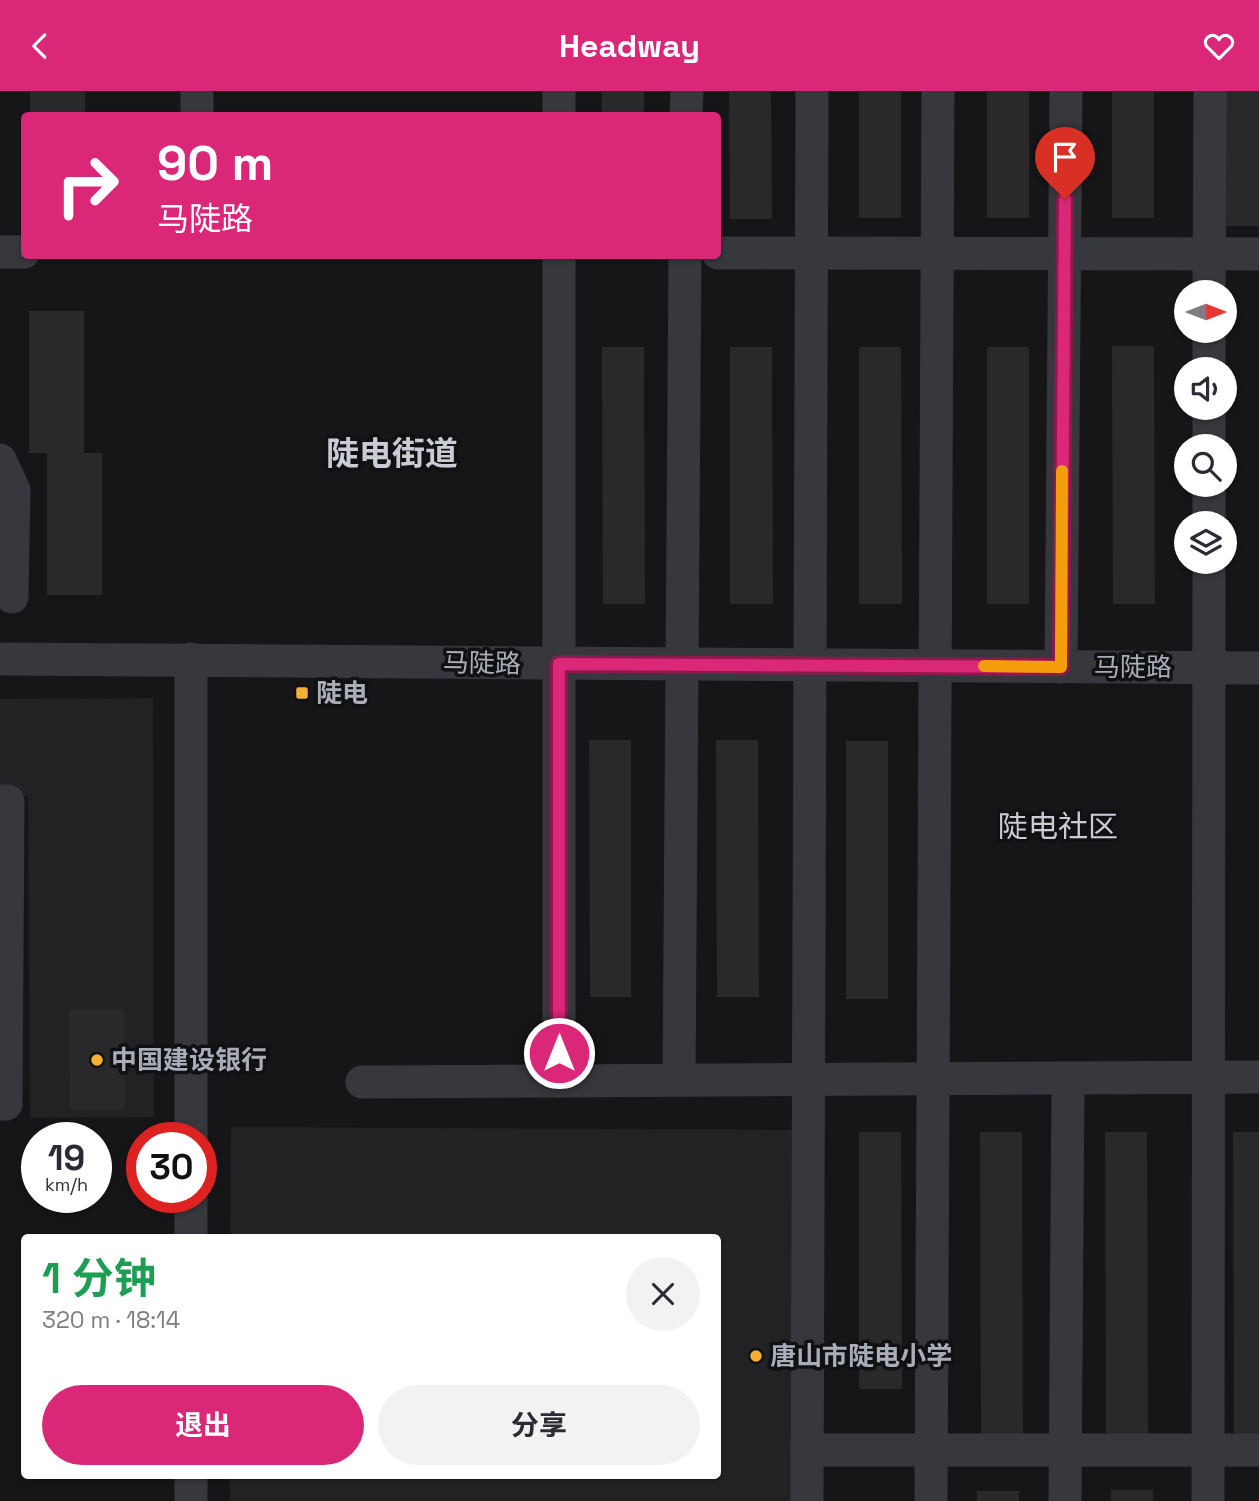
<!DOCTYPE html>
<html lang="zh">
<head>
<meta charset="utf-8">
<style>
	body { margin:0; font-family:"Space Grotesk","Noto Sans SC",sans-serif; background:#f2f2f3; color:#2b2b33; height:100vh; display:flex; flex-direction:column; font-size:26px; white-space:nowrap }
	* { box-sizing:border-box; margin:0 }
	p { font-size:23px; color:#7c7c81 }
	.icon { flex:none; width:38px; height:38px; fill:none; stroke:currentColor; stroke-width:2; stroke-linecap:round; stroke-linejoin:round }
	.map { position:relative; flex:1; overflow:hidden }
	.sheet { position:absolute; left:21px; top:1143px; width:700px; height:245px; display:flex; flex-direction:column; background:#fff; border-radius:7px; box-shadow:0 2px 5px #0004 }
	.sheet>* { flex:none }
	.hud { position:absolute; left:21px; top:21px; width:700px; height:147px; border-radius:7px; box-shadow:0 2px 5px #0004; background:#db2777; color:#fff; overflow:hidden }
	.needle { width:46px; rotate:90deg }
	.tools { position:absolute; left:1174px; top:189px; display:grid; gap:14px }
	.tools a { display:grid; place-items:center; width:63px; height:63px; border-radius:50%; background:#fff; box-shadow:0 2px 5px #0004; font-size:35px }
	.speed { position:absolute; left:21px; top:1031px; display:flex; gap:14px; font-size:35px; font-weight:700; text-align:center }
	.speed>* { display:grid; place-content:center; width:91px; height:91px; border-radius:50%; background:#fff; box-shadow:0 2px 5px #0004; line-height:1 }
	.speed small { font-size:18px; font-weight:400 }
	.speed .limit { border:10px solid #d22; background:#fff; color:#111 }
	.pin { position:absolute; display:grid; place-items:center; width:60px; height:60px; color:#fff; margin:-72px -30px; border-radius:50% 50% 50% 0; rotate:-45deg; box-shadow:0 0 7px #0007 }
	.pin .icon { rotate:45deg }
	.me { position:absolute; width:77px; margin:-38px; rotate:0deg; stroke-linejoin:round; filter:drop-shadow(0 0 5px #0008) }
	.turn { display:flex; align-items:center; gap:24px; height:147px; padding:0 21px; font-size:32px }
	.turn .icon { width:91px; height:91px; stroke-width:2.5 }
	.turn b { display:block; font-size:49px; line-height:60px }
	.round { display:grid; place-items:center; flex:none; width:74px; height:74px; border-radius:37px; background:#f2f2f3 }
	.overview { display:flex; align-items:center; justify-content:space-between; height:119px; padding:0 21px }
	h1 { font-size:42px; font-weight:700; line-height:52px; color:#1e9e55 }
	.cta { display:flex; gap:14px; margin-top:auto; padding:14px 21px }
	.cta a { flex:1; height:80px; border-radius:42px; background:#db2777; color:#fff; font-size:28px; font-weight:700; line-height:80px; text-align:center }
	.cta a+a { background:#f2f2f3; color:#2b2b33 }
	header { display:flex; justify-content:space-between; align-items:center; height:91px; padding:0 21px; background:#db2777; color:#fff; font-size:32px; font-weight:700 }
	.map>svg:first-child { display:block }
	.built { fill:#222225 }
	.building { fill:#29292c }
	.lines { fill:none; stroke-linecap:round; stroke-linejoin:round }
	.minor { stroke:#37383d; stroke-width:33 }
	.route-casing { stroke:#8e194d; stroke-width:18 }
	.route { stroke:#db2777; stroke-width:12 }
	.slow { stroke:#f59e0b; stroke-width:12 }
	.poi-dot { fill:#f2b134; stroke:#111113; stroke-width:2.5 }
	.labels { text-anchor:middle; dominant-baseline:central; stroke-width:7; stroke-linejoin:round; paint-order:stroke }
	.street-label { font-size:26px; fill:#a8adb8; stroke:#111113 }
	.poi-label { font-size:26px; font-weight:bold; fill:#a8adb8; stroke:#111113; text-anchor:start }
	.quarter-label { font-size:30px; fill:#c9ccd4; stroke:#111113 }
	.district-label { font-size:33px; font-weight:bold; fill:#c9ccd4; stroke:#111113 }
</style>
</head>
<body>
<header><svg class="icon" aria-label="back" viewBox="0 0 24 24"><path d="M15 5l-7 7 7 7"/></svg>Headway<svg class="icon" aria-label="heart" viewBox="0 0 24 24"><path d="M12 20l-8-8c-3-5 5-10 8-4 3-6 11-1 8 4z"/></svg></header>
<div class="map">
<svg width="1259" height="1410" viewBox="0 0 1259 1410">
	<rect width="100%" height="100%" fill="#161618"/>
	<g class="built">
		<polygon points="153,607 154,1026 30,1027 28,706 0,705 0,608"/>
		<polygon points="231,1036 795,1039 794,1410 230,1410 230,1384 718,1384 718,1146 230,1146"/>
	</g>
	<g class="building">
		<rect x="30" y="0" width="55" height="24"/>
		<rect x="602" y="0" width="42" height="24"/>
		<polygon points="729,0 771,0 772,128 730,128"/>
		<rect x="859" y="0" width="42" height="127"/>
		<rect x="987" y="0" width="42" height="127"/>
		<rect x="1112" y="0" width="42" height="127"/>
		<rect x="1223" y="0" width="36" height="135"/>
		<polygon points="29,220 84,220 84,362 102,362 102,504 47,504 47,362 29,362"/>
		<polygon points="1112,255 1154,255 1155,513 1113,513"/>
		<polygon points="602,256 644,256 645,513 603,513"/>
		<polygon points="730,256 772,256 773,513 730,513"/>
		<polygon points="859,256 901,256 902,513 859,513"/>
		<rect x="987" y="256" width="42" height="257"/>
		<polygon points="589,649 631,649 631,906 590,906"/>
		<polygon points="716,649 758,649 759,906 717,906"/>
		<rect x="846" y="650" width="42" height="258"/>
		<polygon points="69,918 124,918 125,1019 70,1019"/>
		<polygon points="859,1041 901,1041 902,1298 859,1298"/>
		<polygon points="980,1041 1022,1041 1023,1343 981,1343"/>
		<polygon points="1105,1041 1147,1041 1148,1343 1106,1343"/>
		<polygon points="1233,1041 1259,1041 1259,1343 1234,1343"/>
		<rect x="1111" y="1399" width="42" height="11"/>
		<rect x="977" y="1400" width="42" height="10"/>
	</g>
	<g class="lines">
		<g class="minor">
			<polyline points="559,0 559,24"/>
			<polyline points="197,24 197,0"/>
			<polyline points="686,24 687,0"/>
			<polyline points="0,161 24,161"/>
			<polyline points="718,162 1259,163"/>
			<polyline points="559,164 559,990"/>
			<polyline points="1209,201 1210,0"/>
			<polyline points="1209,278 1209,240"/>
			<polyline points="1209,355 1209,317"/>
			<polyline points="0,369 14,399 12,506"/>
			<polyline points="1209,432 1209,394"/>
			<polyline points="0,568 1259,577"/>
			<polyline points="1061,576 1066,0"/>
			<polyline points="0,710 8,710 6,1013 0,1013"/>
			<polyline points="679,989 685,164"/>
			<polyline points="362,991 1259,986"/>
			<polyline points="191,1046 191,568"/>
			<polyline points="191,1146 191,1106"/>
			<polyline points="807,1359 1259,1359"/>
			<polyline points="191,1410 191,1384"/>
			<polyline points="807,1410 812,0"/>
			<polyline points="931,1410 938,0"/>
			<polyline points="1065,1410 1068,988"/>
			<polyline points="1208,1410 1209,471"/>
		</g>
	</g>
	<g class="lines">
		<g class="route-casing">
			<polyline id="route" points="559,962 559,573 1061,576 1065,108"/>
		</g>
		<use href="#route" class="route"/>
		<polyline class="slow" points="984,575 1061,576 1062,380"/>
	</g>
	<g class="poi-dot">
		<rect x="295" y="595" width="14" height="14" rx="3.5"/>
		<circle cx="97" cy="969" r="7"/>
		<circle cx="756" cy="1265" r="7"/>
	</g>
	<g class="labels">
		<g class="street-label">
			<text transform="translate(482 572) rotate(1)">马陡路</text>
			<text x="1133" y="576">马陡路</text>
		</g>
		<g class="poi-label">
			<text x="316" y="602">陡电</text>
			<text x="111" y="969">中国建设银行</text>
			<text x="770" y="1265">唐山市陡电小学</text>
		</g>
		<g class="quarter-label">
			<text x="1058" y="735">陡电社区</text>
		</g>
		<g class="district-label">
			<text x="392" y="363">陡电街道</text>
		</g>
	</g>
</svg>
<div class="tools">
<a><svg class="needle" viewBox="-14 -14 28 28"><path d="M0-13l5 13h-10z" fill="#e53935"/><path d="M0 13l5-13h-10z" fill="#7c7c81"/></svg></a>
<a><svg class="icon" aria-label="sound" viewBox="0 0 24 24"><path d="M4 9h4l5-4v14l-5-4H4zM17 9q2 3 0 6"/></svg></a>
<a><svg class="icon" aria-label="search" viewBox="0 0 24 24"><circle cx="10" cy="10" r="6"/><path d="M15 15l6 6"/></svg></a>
<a><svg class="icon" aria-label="layers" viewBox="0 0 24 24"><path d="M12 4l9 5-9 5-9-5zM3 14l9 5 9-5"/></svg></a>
</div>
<div class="speed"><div>19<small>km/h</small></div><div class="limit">30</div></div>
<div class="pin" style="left:1065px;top:108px;background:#d93025"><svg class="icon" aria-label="arrive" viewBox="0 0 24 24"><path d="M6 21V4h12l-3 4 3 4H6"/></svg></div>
<svg class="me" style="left:559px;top:962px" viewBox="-20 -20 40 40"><circle r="17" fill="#db2777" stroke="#fff" stroke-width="3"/><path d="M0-11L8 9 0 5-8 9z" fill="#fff"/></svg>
<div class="hud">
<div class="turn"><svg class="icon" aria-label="right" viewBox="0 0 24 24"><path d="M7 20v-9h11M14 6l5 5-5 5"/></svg><div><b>90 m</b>马陡路</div></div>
</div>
<section class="sheet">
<div class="overview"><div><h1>1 分钟</h1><p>320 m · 18:14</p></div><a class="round"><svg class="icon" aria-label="close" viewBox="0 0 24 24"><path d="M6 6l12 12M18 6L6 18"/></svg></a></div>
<div class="cta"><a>退出</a><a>分享</a></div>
</section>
</div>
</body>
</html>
